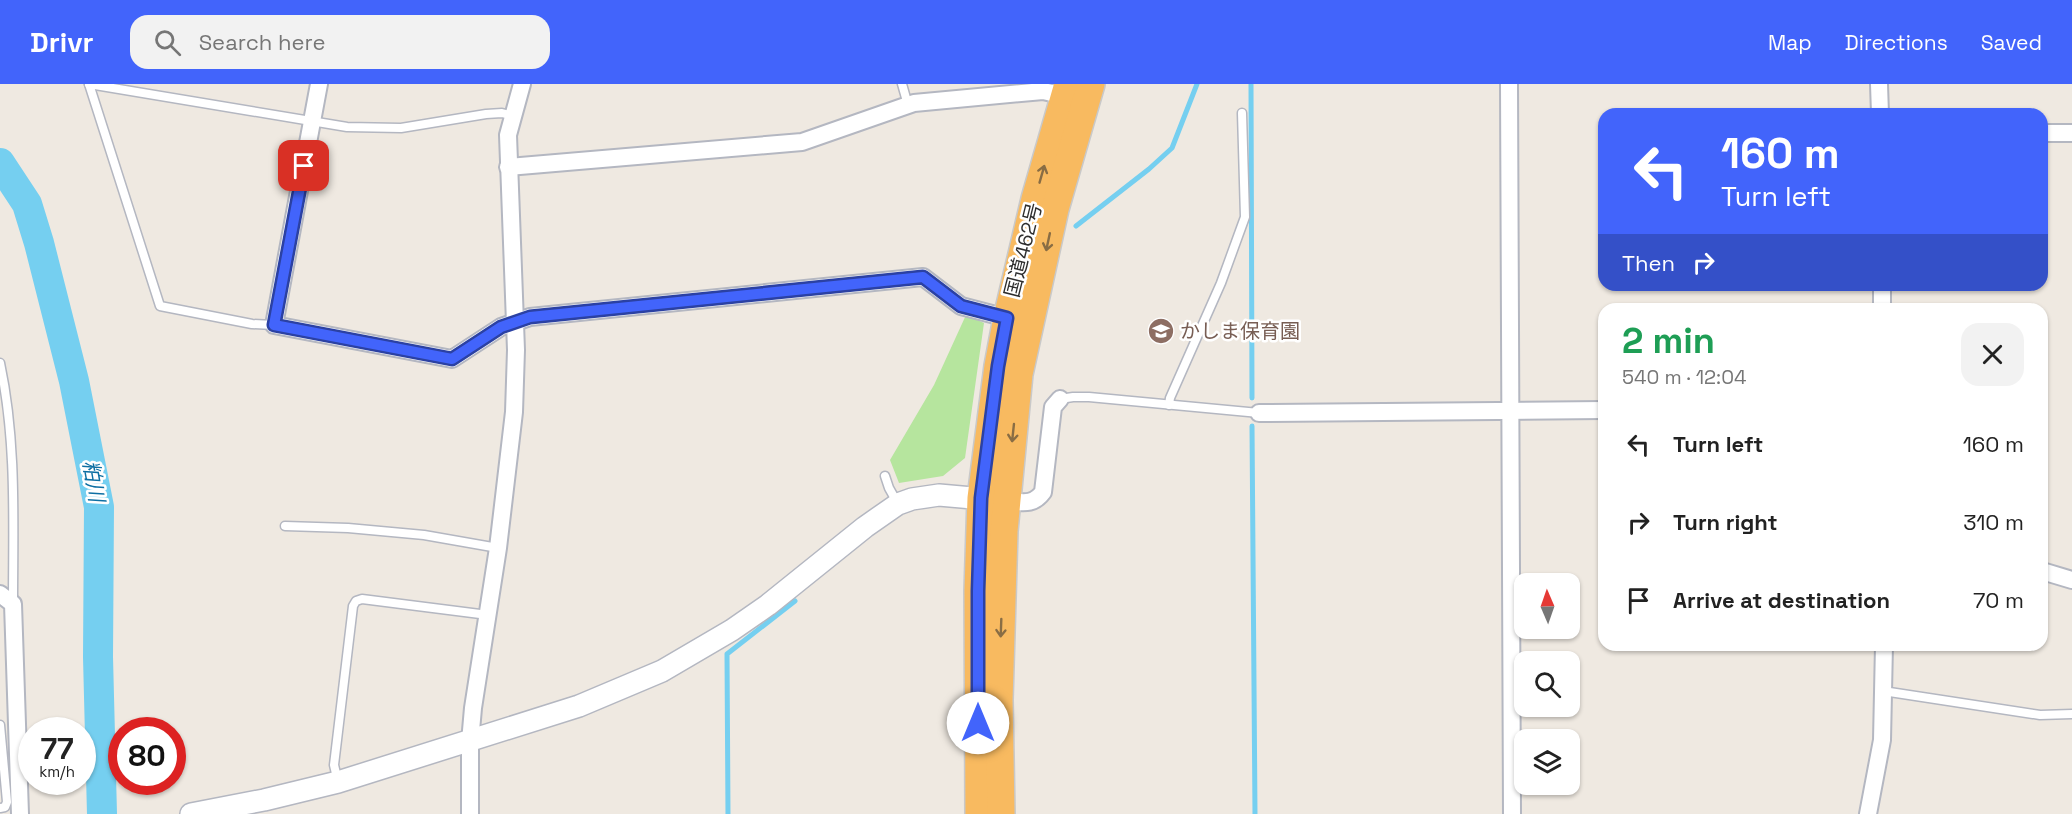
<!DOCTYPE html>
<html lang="en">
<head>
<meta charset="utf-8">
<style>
	body { margin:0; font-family:"Space Grotesk","Noto Sans JP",sans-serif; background:#f2f2f2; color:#222; height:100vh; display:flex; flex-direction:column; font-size:22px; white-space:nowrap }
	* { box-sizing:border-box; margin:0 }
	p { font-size:20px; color:#767676 }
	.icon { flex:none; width:33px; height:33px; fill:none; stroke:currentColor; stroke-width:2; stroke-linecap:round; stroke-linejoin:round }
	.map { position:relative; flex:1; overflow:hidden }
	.sheet { position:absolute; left:1598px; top:219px; width:450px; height:348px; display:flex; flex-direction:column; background:#fff; border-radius:18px; box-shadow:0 2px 4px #0004 }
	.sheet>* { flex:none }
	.hud { position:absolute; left:1598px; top:24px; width:450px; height:183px; border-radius:18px; box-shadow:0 2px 4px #0004; background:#4264fb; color:#fff; overflow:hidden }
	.needle { width:39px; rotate:358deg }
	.buttons { position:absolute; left:1514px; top:489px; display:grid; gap:12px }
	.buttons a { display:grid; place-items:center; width:66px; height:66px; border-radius:12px; background:#fff; box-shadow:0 2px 4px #0004; font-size:30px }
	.speed { position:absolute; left:18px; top:633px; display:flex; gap:12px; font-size:30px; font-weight:700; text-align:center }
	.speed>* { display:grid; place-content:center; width:78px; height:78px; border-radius:50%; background:#fff; box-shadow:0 2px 4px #0004; line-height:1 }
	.speed small { font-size:15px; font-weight:400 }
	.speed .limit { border:9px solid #d22; background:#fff; color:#111 }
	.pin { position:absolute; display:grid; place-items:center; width:51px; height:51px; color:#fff; margin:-26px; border-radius:12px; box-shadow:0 3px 9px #0006 }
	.me { position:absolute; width:66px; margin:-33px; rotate:0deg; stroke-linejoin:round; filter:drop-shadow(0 0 4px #0008) }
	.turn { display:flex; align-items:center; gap:21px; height:126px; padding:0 24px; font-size:27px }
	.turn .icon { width:78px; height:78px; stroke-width:2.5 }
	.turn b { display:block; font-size:42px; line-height:51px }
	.then { display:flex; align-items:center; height:57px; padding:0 24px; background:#0003; gap:12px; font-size:22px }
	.round { display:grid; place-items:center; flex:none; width:63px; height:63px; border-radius:18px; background:#f2f2f2 }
	.summary { display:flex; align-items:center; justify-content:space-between; height:102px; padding:0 24px }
	h1 { font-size:36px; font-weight:800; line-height:45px; color:#1e9e55 }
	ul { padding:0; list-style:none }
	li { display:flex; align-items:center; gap:18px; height:78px; padding:0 24px }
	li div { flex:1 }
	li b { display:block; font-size:22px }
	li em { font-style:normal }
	header { display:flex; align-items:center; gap:36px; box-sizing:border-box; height:84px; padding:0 30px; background:#4264fb; color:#fff }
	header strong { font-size:28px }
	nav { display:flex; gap:33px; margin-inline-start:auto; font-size:21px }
	.search { width:420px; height:54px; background:#f2f2f2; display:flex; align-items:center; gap:15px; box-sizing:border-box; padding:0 21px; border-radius:18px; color:#767676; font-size:22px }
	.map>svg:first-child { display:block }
	.green { fill:#b6e59e }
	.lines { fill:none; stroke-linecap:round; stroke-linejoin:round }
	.stream { stroke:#75cff0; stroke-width:5 }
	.river { stroke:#75cff0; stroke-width:30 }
	.service-casing { stroke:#b4b7c1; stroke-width:11 }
	.minor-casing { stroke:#b4b7c1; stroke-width:20 }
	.tertiary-casing { stroke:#b4b7c1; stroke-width:24 }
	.trunk-casing { stroke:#c9c9c9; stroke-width:30 }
	.service { stroke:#fff; stroke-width:8 }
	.minor { stroke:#fff; stroke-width:16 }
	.tertiary { stroke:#fff; stroke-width:21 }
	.trunk { stroke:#f8ba60; stroke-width:27 }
	.oneway { stroke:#896d44 }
	.route-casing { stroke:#2b41a3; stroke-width:15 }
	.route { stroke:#4264fb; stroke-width:10 }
	.labels { text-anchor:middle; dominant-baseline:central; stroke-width:5; stroke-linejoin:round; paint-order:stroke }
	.street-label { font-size:20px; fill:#2e2e2e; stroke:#fff }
	.education-label { font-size:20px; fill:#785e54; stroke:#fff; text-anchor:start }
	.water-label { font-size:21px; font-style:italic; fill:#0d6fa3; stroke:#fff }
</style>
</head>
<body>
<header>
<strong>Drivr</strong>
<div class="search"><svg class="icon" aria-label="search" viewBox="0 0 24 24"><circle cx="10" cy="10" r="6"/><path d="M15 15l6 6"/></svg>Search here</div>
<nav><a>Map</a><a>Directions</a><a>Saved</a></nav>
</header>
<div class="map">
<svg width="2072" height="730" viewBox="0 0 2072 730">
	<rect width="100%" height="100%" fill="#efe9e1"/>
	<polygon class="green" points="966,231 984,239 965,374 943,392 899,399 890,376 934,301"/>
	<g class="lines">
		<g class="stream">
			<polyline points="1251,0 1252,314"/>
			<polyline points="1076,142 1149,85 1172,64 1197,0"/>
			<polyline points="1252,342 1255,730"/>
			<polyline points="728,730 727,570 795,517"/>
		</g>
		<polyline class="river" points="0,79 27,120 39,159 74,297 99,423 98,573 102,730"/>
		<g class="service-casing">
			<g id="service">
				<polyline points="89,0 347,43 401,44 486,30 502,29 513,32"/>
				<polyline points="89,0 160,222 252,240 274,241"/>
				<polyline points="902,0 908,21"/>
				<path d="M0,279C17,359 13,440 13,520"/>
				<polyline points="1060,315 1073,313 1089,313 1259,329"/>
				<polyline points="1169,321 1170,314 1221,199 1245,133 1242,29"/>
				<polyline points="885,392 889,404 898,420"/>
				<polyline points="285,442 348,444 424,451 498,464"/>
				<polyline points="1883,607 2040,631 2072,630"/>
				<polyline points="0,641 7,718 5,723 0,724"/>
				<polyline points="338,698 334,681 353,522 356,517 362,515 488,531"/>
			</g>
		</g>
		<g class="minor-casing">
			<g id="minor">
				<polyline points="319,0 274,241 452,275 501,243 530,233 923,193 961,222 1007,234"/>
				<polyline points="1509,0 1512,730"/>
				<polyline points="1879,0 1880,30"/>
				<polyline points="2042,49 2072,49"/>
				<polyline points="508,83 802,58 914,19 1043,7 1065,12"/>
				<polyline points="1882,201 1882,225"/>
				<polyline points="1259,329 1604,326"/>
				<path d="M1006,417C1022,418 1033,422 1043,408L1053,323L1060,315"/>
				<polyline points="2042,487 2072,496"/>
				<polyline points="0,510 13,520 20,730"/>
				<polyline points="470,730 470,658 473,624 498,464 514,328 516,266 508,51 522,0"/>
				<polyline points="1868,730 1882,656 1884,561"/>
			</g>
		</g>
		<g class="tertiary-casing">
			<polyline id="tertiary" points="191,730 264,716 338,698 579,622 662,587 732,546 768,521 865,443 898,420 912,415 939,411 995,416"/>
		</g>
		<g class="trunk-casing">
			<g id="trunk">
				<polyline points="979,730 978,507 981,414 998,282 1007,234 1035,115 1068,0"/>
				<polyline points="1001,730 999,616 1004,447 1019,290 1055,125 1091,0"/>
			</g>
		</g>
		<use href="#service" class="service"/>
		<use href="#minor" class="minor"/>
		<use href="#tertiary" class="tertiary"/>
		<use href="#trunk" class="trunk"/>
	</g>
	<defs><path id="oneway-shaft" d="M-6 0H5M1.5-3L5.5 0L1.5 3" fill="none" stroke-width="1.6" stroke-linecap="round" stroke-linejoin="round" transform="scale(1.5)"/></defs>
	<g class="oneway">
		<use href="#oneway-shaft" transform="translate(1042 90) rotate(-74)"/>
		<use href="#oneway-shaft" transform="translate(1048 158) rotate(102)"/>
		<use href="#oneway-shaft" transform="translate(1013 349) rotate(96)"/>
		<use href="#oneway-shaft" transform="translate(1001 544) rotate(92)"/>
	</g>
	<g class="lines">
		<g class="route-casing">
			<polyline id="route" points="304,82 274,241 452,275 501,243 530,233 923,193 961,222 1007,234 998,282 981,414 978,507 978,639"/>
		</g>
		<use href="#route" class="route"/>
	</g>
	<defs>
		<g id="school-disc" transform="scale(1.35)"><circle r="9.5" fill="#8d6e63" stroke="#fff"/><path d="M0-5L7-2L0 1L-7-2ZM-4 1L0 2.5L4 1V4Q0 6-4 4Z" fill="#fff"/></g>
	</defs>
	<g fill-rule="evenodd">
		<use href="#school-disc" x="1161" y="247"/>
	</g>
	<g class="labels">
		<g class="street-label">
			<text transform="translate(1023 166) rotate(-76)">国道462号</text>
		</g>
		<g class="education-label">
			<text x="1180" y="247">かしま保育園</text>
		</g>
		<g class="water-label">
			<text transform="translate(94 397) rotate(80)">粕川</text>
		</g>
	</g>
</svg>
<div class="buttons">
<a><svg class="needle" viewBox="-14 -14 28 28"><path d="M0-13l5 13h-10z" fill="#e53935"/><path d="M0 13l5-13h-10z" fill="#767676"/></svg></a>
<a><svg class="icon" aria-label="search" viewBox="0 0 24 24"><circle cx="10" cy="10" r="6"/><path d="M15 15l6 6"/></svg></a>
<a><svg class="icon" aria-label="layers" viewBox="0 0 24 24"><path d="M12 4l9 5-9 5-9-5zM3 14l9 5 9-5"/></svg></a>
</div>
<div class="speed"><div>77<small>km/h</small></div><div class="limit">80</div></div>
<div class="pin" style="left:304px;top:82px;background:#d93025"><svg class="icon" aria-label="arrive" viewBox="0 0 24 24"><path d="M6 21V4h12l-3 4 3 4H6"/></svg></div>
<svg class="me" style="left:978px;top:639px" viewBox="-20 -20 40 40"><circle r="19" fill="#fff"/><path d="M0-13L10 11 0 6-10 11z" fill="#4264fb"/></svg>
<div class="hud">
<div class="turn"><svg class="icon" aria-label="left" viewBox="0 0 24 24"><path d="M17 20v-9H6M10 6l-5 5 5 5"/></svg><div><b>160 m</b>Turn left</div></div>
<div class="then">Then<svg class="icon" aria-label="right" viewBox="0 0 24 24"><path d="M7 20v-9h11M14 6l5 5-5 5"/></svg></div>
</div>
<section class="sheet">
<div class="summary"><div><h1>2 min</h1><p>540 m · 12:04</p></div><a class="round"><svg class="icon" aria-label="close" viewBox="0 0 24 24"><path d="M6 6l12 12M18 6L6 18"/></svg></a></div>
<ul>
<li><svg class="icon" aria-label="left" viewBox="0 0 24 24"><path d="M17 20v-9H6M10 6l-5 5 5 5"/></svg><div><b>Turn left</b></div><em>160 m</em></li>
<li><svg class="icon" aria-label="right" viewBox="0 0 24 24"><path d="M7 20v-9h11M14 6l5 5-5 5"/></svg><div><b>Turn right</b></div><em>310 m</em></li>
<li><svg class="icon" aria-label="arrive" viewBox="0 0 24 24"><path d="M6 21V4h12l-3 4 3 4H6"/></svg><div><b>Arrive at destination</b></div><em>70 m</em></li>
</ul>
</section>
</div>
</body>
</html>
